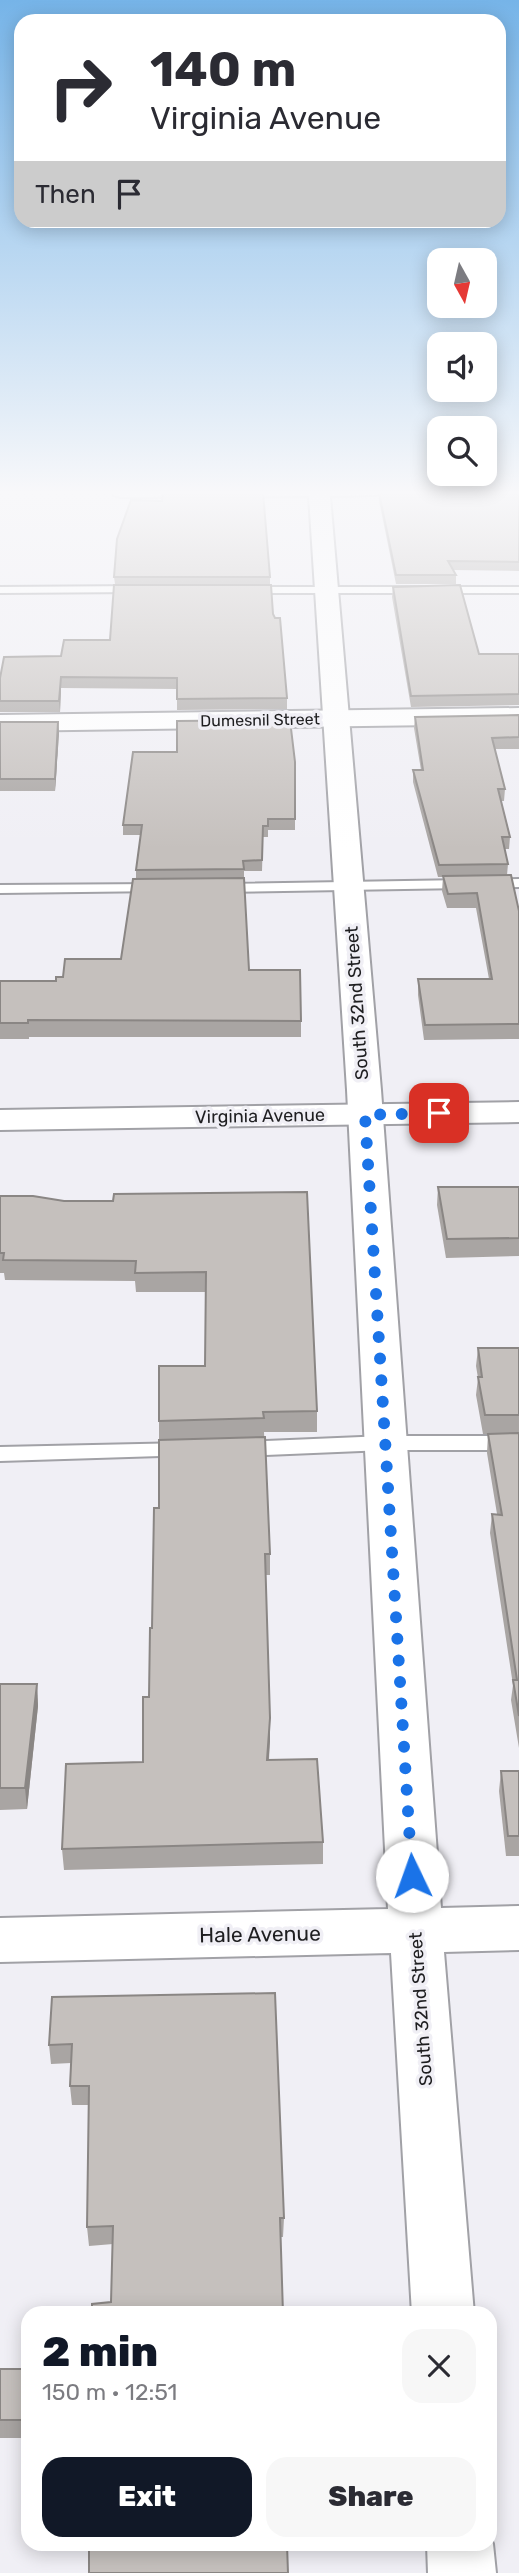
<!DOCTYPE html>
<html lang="en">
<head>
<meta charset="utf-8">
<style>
	body { margin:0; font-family:Rubik,sans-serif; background:#f7f7f7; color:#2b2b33; height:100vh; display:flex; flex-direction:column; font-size:26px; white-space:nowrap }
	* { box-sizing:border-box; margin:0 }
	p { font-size:23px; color:#7c7c81 }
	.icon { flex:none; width:38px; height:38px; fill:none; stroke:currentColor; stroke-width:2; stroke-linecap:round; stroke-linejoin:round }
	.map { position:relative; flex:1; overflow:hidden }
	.side { position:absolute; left:21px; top:2306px; width:476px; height:245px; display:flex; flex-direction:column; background:#fff; border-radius:21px; box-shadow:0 4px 18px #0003 }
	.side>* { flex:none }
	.hud { position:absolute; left:14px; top:14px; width:492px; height:214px; border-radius:21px; box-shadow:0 4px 18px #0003; background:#fff; color:#2b2b33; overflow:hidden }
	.needle { width:46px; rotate:172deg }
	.fabs { position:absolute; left:427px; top:248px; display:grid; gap:14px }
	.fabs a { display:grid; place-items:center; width:70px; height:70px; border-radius:14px; background:#fff; box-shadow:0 4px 18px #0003; font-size:35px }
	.pin { position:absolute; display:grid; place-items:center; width:60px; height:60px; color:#fff; margin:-30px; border-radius:14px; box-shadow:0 4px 10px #0006 }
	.me { position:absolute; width:77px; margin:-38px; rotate:357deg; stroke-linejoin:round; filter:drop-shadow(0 0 5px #0008) }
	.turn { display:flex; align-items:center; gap:24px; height:147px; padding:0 21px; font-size:32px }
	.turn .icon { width:91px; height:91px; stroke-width:2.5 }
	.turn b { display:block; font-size:49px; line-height:60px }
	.then { display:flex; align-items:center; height:66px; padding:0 21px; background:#0003; gap:14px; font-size:26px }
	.round { display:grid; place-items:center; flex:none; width:74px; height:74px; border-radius:21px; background:#f7f7f7 }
	.overview { display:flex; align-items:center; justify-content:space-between; height:119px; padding:0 21px }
	h1 { font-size:42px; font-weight:800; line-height:52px; color:#111827 }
	.primary-button { display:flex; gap:14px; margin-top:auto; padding:14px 21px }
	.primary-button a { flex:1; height:80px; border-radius:21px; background:#111827; color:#fff; font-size:28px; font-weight:800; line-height:80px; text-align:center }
	.primary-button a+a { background:#f7f7f7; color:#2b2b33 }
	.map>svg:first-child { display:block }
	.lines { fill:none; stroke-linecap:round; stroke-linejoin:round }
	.service-casing { stroke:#a1a1a6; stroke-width:4 }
	.minor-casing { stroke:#a1a1a6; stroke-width:4 }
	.secondary-casing { stroke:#a1a1a6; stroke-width:4 }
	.service { fill:#fff; fill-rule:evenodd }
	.minor { fill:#fff; fill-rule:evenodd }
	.secondary { fill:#fff; fill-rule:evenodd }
	.wall { fill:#a9a5a3 }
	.shaded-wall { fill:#8a8684 }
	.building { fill:#c5c0bd; stroke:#8a8684; stroke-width:2 }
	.route { stroke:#1a73e8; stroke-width:12; stroke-dasharray:0 21.6 }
	.labels { text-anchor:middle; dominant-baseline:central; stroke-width:7; stroke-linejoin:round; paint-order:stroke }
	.far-street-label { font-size:16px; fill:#1e1e20; stroke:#f0eff5 }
	.street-label { font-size:18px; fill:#1e1e20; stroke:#f0eff5 }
	.near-street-label { font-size:21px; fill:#1e1e20; stroke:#f0eff5 }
</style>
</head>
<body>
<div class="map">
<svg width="519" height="2573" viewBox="0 0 519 2573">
	<rect width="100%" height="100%" fill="#f0eff5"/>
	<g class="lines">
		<g class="service-casing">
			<g id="service">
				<polygon points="0,587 140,586 146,589 140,592 0,593"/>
				<polygon points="519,587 519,593 247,593 241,590 247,587"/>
				<polygon points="519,879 519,887 219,892 212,888 219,884"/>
				<polygon points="158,884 163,885 165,888 163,891 0,893 0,885"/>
				<polygon points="385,1436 519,1436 519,1450 385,1450 240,1456 233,1454 229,1449 233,1444 240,1442"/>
				<polygon points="186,1443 193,1445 197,1450 193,1455 0,1461 0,1447"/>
			</g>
		</g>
		<g class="minor-casing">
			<g id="minor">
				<polygon points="112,489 386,489 383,493 376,495 330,496 381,1090 441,1908 519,1906 519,1950 444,1952 474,2314 412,2314 391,1953 0,1962 0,1918 388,1909 347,1090 309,496 121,497 114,495"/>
				<polygon points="490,2536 493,2544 496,2573 428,2573 427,2544 490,2544"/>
			</g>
		</g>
		<g class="secondary-casing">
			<g id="secondary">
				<polygon points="519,708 519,724 0,731 0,715"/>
				<polygon points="519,1102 519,1122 0,1130 0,1110"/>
			</g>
		</g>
		<use href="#service" class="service"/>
		<use href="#minor" class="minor"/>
		<use href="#secondary" class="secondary"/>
	</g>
	<g class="wall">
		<polygon points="383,489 519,489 519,571 453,570 456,575 456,584 396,584 379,501 379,493 383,493"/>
		<polygon points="114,577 270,577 270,584 115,584"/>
		<polygon points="393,587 479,654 519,654 519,705 411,707 392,597"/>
		<polygon points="273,614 287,698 287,709 177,710 177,689 61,688 60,712 0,712 0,678 61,656 110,640"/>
		<polygon points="519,715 519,749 495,749 505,789 504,801 501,801 510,837 509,849 504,849 508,864 507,875 519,911 519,1039 424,1040 418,995 418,979 489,979 476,908 447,908 442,891 443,877 438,877 413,782 413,770 421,770 414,728 415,717"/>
		<polygon points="0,722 58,722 59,733 55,791 0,791"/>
		<polygon points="295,762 295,830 268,830 268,837 263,837 262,871 244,871 244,878 249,970 301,1021 301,1037 29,1037 29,1039 0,1039 0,981 56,981 63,977 121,959 136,879 136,870 141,835 123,835 123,825"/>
		<polygon points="438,1187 519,1187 519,1256 446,1258 437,1205"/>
		<polygon points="307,1192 317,1411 317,1432 264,1432 270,1554 270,1575 266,1575 270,1740 269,1760 323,1842 323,1864 64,1870 62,1849 143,1762 149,1697 159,1508 159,1421 205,1366 206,1292 136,1292 135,1281 5,1280 4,1273 0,1273 0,1196 64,1201 113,1201"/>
		<polygon points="478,1348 519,1348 519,1748 511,1700 513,1685 490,1533 492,1514 497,1514 487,1453 488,1434 504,1434 483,1434 476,1395 478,1378 476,1366"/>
		<polygon points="0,1684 37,1684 38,1706 27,1809 0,1810"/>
		<polygon points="501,1771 519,1771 519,1856 506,1856 499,1791"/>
		<polygon points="52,1997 284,2218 283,2237 280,2237 111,2302 113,2244 89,2246 87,2227 89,2105 72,2105 70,2086 71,2063 51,2064 49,2045"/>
		<rect x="0" y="2369" width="28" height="69"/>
	</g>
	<g class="shaded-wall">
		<polygon points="61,677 61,688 60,712 59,701"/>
		<polygon points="58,722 59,733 55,791 55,779"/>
		<polygon points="37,1684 38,1706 27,1809 25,1788"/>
		<polygon points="270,1718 270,1740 267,1781 267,1760"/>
	</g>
	<g class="building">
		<polygon points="383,489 519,489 519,562 448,561 456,575 396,575 379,493 384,493"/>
		<polygon points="163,492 263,492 270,577 114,577 117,539 131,500 162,501"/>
		<polygon points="114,585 271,585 273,614 275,618 280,618 287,698 177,699 177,678 61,677 59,701 0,701 0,678 4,657 61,656 64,640 110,640"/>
		<polygon points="460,585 479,654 519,654 519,694 411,696 393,587"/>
		<polygon points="519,715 519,737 492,738 505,789 498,789 510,837 502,837 508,864 439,865 413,770 423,770 415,717"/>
		<polygon points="290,720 295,762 295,819 268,819 268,826 263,826 262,860 243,861 244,869 136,870 142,825 123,825 133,752 177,752 177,721"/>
		<polygon points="0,722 58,722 55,779 0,779"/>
		<polygon points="511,875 519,911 519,1024 425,1025 418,979 492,979 477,893 448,894 443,876"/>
		<polygon points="244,878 249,970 300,970 301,1021 28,1020 28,1023 0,1023 0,981 56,981 56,977 63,977 65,959 121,959 133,879"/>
		<polygon points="438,1187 519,1187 519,1238 447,1239"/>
		<polygon points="307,1192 317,1411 263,1412 264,1418 159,1421 159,1366 205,1366 206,1272 135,1273 136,1261 3,1260 4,1253 0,1253 0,1196 33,1196 64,1201 113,1201 114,1194"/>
		<polygon points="478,1348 519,1348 519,1415 485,1415 478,1377 482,1377"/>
		<polygon points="519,1433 519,1716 513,1680 517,1680 492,1514 502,1515 488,1434"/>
		<polygon points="265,1437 270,1554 265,1554 270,1718 267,1760 317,1759 323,1842 62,1849 66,1764 143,1762 143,1697 149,1697 150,1628 152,1628 154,1508 159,1508 159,1440"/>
		<polygon points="0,1684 37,1684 25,1788 0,1788"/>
		<polygon points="501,1771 519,1771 519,1836 508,1836"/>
		<polygon points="275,1993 284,2218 280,2218 283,2314 92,2314 92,2304 111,2302 113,2226 87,2227 89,2086 70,2086 72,2044 49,2045 52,1997"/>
		<rect x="0" y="2369" width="28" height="51"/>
		<polygon points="89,2544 287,2544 288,2573 89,2573"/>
	</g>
	<linearGradient id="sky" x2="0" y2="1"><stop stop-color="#76b4e8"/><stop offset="0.58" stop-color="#f8f8fa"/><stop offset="1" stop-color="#f8f8fa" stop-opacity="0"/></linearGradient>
	<rect width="519" height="849" fill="url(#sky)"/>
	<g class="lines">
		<polyline class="route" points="412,1876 365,1115 439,1113"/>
	</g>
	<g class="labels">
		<g class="far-street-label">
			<text transform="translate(260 720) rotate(-1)">Dumesnil Street</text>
		</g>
		<g class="street-label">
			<text transform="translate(357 1003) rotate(-94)">South 32nd Street</text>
			<text transform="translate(260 1116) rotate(-1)">Virginia Avenue</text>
			<text transform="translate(421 2009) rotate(-94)">South 32nd Street</text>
		</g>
		<g class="near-street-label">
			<text transform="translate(260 1934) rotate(-1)">Hale Avenue</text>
		</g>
	</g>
</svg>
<div class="fabs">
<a><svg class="needle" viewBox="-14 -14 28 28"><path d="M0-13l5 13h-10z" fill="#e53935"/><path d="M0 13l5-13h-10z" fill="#7c7c81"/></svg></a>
<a><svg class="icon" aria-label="sound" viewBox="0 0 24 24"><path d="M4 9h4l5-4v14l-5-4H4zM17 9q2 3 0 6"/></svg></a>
<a><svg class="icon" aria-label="search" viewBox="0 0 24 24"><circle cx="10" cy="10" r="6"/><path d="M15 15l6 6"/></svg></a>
</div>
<div class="pin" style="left:439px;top:1113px;background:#d93025"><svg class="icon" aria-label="arrive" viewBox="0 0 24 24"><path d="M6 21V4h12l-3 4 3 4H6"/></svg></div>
<svg class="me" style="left:412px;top:1876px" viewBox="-20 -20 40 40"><circle r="19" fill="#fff"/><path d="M0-13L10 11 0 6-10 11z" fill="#1a73e8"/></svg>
<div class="hud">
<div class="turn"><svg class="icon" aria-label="right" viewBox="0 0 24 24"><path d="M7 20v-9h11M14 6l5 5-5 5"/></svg><div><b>140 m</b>Virginia Avenue</div></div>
<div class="then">Then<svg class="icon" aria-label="arrive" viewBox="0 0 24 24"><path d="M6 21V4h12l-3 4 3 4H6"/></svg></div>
</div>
<section class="side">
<div class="overview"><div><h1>2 min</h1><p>150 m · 12:51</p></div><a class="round"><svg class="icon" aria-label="close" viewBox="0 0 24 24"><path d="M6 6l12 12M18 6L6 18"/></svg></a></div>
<div class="primary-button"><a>Exit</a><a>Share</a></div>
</section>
</div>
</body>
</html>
